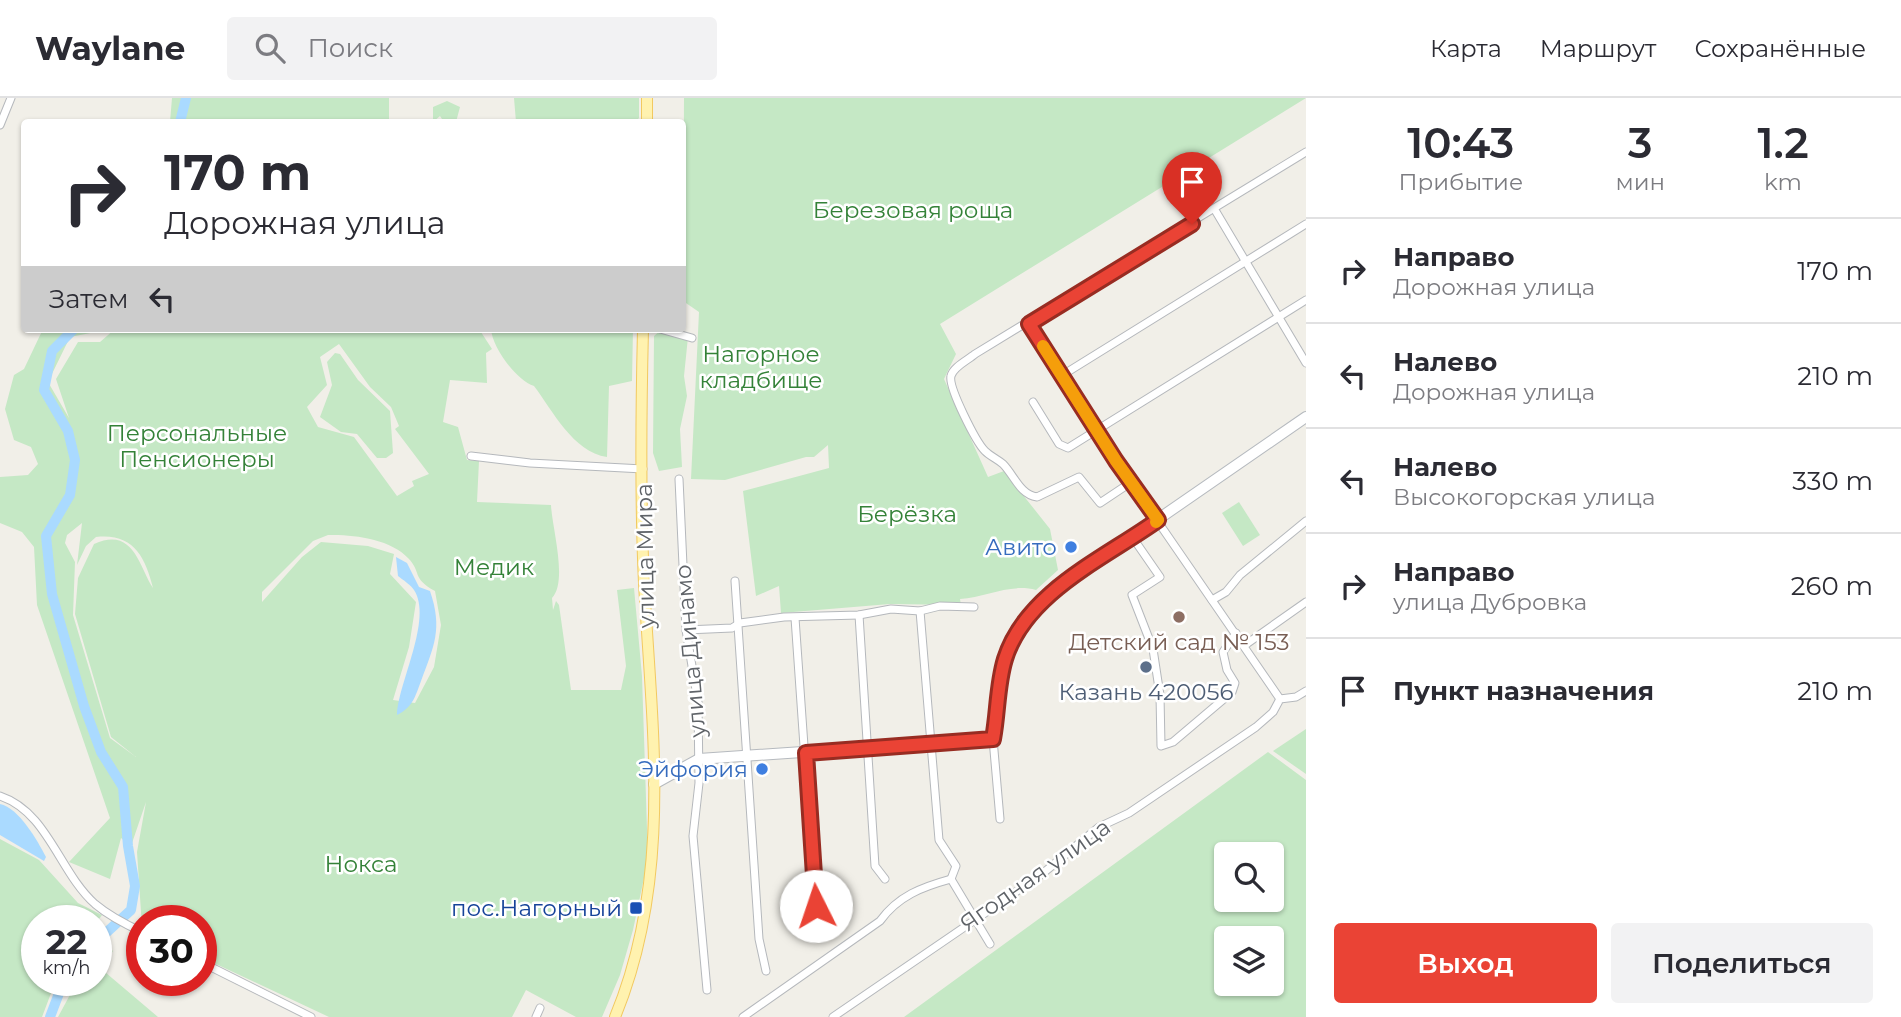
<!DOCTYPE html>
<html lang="ru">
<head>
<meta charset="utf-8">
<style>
	body { margin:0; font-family:Montserrat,sans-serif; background:#f2f2f3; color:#2b2b33; height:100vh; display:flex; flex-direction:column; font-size:26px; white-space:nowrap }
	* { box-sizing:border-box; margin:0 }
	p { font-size:23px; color:#7c7c81 }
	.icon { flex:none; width:38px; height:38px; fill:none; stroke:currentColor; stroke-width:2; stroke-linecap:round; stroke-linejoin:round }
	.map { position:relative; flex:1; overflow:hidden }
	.panel { display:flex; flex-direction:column; background:#fff; width:595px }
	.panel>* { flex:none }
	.banner { position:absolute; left:21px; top:21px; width:665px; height:214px; border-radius:7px; box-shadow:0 2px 5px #0004; background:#fff; color:#2b2b33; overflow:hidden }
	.controls { position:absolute; left:1214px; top:744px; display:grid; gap:14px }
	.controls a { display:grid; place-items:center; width:70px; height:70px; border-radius:7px; background:#fff; box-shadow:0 2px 5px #0004; font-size:35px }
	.speed { position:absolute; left:21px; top:807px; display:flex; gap:14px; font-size:35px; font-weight:700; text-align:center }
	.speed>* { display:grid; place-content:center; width:91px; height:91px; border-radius:50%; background:#fff; box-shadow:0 2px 5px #0004; line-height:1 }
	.speed small { font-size:18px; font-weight:400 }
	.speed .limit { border:10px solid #d22; background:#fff; color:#111 }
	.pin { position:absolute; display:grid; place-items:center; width:60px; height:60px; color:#fff; margin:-72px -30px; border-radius:50% 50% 50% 0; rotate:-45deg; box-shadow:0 0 7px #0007 }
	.pin .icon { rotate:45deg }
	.me { position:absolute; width:77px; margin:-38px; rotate:356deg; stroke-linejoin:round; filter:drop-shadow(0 0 5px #0008) }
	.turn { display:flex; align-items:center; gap:24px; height:147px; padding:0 28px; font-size:32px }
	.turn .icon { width:91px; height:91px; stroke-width:2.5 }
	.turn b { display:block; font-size:49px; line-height:60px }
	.then { display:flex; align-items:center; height:66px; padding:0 28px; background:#0003; gap:14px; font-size:26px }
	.eta { display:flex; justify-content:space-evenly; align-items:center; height:119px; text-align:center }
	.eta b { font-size:42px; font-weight:600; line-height:49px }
	.button { display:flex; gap:14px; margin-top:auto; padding:14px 28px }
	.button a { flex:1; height:80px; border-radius:7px; background:#ea4335; color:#fff; font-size:28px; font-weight:600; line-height:80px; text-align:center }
	.button a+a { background:#f2f2f3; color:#2b2b33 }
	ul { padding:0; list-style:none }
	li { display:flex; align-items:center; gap:21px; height:105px; padding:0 28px; border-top:2px solid #e1e1e2 }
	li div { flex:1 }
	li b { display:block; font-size:26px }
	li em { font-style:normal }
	header { display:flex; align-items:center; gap:42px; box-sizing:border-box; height:98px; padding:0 35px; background:#fff; border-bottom:2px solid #e1e1e2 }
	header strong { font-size:33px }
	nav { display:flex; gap:38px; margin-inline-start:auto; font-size:24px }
	.search { width:490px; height:63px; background:#f2f2f3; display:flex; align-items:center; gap:18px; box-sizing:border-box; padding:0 24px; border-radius:7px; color:#7c7c81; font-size:26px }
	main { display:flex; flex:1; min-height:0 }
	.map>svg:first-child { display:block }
	.green { fill:#c5e8c5; fill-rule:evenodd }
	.water { fill:#aadaff }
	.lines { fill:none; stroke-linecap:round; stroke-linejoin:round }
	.river { stroke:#aadaff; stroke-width:10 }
	.street-casing { stroke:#b5b8bc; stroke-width:9 }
	.secondary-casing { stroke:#b6babf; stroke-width:12 }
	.primary-casing { stroke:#f2c960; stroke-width:12 }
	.street { stroke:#fff; stroke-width:7 }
	.secondary { stroke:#fff; stroke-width:10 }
	.primary { stroke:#fff2af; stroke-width:10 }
	.route-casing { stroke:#982c22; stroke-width:18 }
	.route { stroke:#ea4335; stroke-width:12 }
	.slow { stroke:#f59e0b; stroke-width:12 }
	.shop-dot { fill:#3f7fe0; stroke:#fff; stroke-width:2.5 }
	.education-dot { fill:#8d6e63; stroke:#fff; stroke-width:2.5 }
	.service-dot { fill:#5c6f8a; stroke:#fff; stroke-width:2.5 }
	.transit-dot { fill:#1a4fb4; stroke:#fff; stroke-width:2.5 }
	.labels { text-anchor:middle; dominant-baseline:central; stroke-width:5; stroke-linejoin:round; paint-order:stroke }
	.park-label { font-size:23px; fill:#348238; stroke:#fff }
	.shop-label { font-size:23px; fill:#366cbe; stroke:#fff; text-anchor:end }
	.street-label { font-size:23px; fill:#5f6368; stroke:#fff }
	.education-label { font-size:23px; fill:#785e54; stroke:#fff }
	.service-label { font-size:23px; fill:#4e5e75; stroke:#fff }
	.transit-label { font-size:23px; fill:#164399; stroke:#fff; text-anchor:end }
</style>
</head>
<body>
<header>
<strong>Waylane</strong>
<div class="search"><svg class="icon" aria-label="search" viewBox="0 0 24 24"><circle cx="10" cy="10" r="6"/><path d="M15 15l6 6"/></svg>Поиск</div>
<nav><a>Карта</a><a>Маршрут</a><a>Сохранённые</a></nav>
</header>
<main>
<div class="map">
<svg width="1306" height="919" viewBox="0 0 1306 919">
	<rect width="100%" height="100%" fill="#f1efe8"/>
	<g class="green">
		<polygon points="172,0 389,0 389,24 170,24"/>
		<polygon points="514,0 639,0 639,20 635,24 516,24"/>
		<path d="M684,0H1306L940,226L956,256L944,281L988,379L1004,373L1050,431L1058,472L1036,492C1011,485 986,499 960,501L961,507L890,506L781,515L779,488L756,498L743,393L829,370L828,347L814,359H806L725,382L691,381L699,214L683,203Z"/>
		<polygon points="447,3 460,9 456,24 444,24 440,18 433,24 433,9"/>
		<path d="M43,231H111L70,239L48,284L69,320L56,281L78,244H100L115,231H479L492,251L486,255L487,285L450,282L443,324L458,329L467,362L479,363L477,404L551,407C552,430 568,483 552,500L553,512L556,503L559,507L571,592H621L626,568L617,492L634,490L642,578L648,761L633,832L620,877L602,919H576L526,892L512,919H329L201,859V822H142V829L137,754L146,704L131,748L121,740L110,781L69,764L110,720L37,507L34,449L22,434L0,425V379L28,377L38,366L31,349L14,342L5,311L14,277L24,271ZM339,246L370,289L391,309L399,328L395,331L429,376L412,383L414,388L397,398L354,339L318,329L307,309L327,287L320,259ZM82,425L77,467L86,448L96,439C133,435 145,458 153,490C139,469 134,428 94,446L78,480L75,516L111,639L136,659L110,640L73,517L75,464L65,445L67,437ZM328,437C352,436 391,441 408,460C422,474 411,480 435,493L441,527L434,569L415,605L393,602L409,549L416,504L390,476L394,456L368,448L321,444L302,459L262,504V494L313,443Z"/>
		<path d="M491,231H633L632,283L609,288L607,359C573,354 553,313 534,288C516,282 492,249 491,231Z"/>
		<polygon points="662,231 688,239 684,278 687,298 680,331 682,369 659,373 653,355 654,238"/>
		<polygon points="335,255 340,256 358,282 390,313 393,355 386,360 377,360 357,336 341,334 320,319 332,287 327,264"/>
		<polygon points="1239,404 1260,437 1243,448 1222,415"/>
		<polygon points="1306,631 1306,676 1273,653"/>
		<path d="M1268,654L1306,682V919H904ZM1227,756H1272V802H1227ZM1227,840H1272V886H1227Z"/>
		<polygon points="0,741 39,762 78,805 102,817 96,825 37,822 37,882 56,882 42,919 0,919"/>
		<polygon points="103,846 113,853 99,869 158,919 58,919 78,882 96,882 96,854"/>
	</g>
	<g class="water">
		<path d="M396,459L407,465L419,489L430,493C443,531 434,548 421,583C415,599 413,609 397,617C398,585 433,521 414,492C411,487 403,482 398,478Z"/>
		<path d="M0,706C19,710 37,742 46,759L44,763L0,737Z"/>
	</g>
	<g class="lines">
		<g class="river">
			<polyline points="180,24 186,0"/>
			<polyline points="74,231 52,253 44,292 68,333 75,362 70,397 46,438 52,496 84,608 101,654 123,689 128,748 135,788 131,812 96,844"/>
			<polyline points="50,919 64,882"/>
		</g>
		<g class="street-casing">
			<g id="street">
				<polyline points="0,27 11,0"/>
				<polyline points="1215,112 1306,265"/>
				<polyline points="1029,226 1116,363 1149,406 1154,418 1280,601"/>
				<polyline points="660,231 692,240"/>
				<polyline points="1061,278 1306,126"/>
				<polyline points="1033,304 1059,346 1068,350 1306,202"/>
				<polyline points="471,358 530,365 643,371"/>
				<polyline points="679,381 686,532 698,604 699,685 693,738 707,892"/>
				<path d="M1133,383L1100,405L1079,379L1037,399C1020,397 1014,377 1003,366C997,361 990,358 985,353C976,344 948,289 951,278C953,269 968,262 975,256L1306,54"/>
				<polyline points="1133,440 1160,479 1132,497 1153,551 1160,597 1161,648 1173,644 1232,594 1235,585 1227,572 1223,554 1236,535"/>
				<polyline points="735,483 759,841 766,873"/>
				<polyline points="1212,502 1226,494 1240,477 1306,423"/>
				<polyline points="920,513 939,742 956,768 951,781 990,846"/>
				<polyline points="859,517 875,768 885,781"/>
				<polyline points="795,520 817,833"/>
				<polyline points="686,532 732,530 740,525 784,519 859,517 891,511 920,513 940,508 974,509"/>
				<polyline points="1245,547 1306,504"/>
				<polyline points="993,641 1000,721"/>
				<path d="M0,698C48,714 59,774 95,806C108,817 127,827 142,834"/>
				<polyline points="201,864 311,919"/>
				<polyline points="536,919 540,910"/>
				<path d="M743,919L880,823C898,798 922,789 951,781"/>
				<polyline points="833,919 1042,776 1099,729 1129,715 1256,629 1273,614 1280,601 1296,599 1306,593"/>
			</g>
		</g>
		<g class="secondary-casing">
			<polyline id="secondary" points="654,686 699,661 993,641 997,589 1006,558 1034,511 1073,480 1306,319"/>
		</g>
		<g class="primary-casing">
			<g id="primary">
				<polyline points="647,24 647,0"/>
				<path d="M615,919C673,779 652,632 644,485C640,401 641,315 643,231"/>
			</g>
		</g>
		<use href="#street" class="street"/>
		<use href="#secondary" class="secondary"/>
		<use href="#primary" class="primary"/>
	</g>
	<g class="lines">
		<g class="route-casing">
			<path id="route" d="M816,808L806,655L993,641C998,614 997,587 1005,561C1026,494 1105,460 1158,422L1116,363L1029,226L1192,126"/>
		</g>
		<use href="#route" class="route"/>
		<polyline class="slow" points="1043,248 1116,363 1158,422 1156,424"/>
	</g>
	<g class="shop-dot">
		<circle cx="1071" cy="449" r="7"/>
		<circle cx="762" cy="671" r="7"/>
	</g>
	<circle class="education-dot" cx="1179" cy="519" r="7"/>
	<circle class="service-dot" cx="1146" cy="569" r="7"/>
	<rect class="transit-dot" x="629" y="803" width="14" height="14" rx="3.5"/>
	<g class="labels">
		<g class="park-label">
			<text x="913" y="112">Березовая роща</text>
			<text x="761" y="256">Нагорное<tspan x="761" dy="26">кладбище</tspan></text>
			<text x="197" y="335">Персональные<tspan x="197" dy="26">Пенсионеры</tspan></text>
			<text x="907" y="416">Берёзка</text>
			<text x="494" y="469">Медик</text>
			<text x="361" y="766">Нокса</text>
		</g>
		<g class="shop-label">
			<text x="1057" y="449">Авито</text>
			<text x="748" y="671">Эйфория</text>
		</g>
		<g class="street-label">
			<text transform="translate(645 458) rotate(-91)">улица Мира</text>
			<text transform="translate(690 553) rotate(-95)">улица Динамо</text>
			<text transform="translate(1035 777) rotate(-35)">Ягодная улица</text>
		</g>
		<g class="education-label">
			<text x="1179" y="544">Детский сад № 153</text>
		</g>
		<g class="service-label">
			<text x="1146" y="594">Казань 420056</text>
		</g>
		<g class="transit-label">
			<text x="622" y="810">пос.Нагорный</text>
		</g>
	</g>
</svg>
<div class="controls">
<a><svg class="icon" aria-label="search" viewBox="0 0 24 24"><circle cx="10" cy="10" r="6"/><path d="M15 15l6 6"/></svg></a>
<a><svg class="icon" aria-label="layers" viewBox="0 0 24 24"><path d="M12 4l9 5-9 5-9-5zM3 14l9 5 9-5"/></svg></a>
</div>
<div class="speed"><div>22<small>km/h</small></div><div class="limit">30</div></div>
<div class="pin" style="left:1192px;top:126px;background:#d93025"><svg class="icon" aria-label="arrive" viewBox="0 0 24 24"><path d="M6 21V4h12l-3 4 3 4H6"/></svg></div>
<svg class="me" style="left:816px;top:808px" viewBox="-20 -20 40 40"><circle r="19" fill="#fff"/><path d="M0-13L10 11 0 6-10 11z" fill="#ea4335"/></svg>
<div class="banner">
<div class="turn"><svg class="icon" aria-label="right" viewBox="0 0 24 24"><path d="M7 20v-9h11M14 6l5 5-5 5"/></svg><div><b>170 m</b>Дорожная улица</div></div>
<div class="then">Затем<svg class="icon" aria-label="left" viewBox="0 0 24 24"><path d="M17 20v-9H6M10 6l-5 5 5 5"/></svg></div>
</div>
</div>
<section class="panel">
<div class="eta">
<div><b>10:43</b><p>Прибытие</p></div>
<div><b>3</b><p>мин</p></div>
<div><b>1.2</b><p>km</p></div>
</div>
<ul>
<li><svg class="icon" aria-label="right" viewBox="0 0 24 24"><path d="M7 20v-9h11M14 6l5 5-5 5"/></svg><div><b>Направо</b><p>Дорожная улица</p></div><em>170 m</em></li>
<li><svg class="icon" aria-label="left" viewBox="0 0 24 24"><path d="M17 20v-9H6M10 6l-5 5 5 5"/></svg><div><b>Налево</b><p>Дорожная улица</p></div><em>210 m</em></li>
<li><svg class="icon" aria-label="left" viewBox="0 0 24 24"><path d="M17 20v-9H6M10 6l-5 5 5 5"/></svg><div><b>Налево</b><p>Высокогорская улица</p></div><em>330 m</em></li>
<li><svg class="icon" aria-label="right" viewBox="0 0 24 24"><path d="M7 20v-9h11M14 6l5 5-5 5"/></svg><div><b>Направо</b><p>улица Дубровка</p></div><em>260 m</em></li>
<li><svg class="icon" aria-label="arrive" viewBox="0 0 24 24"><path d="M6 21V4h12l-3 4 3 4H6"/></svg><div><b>Пункт назначения</b></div><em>210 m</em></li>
</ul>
<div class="button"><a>Выход</a><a>Поделиться</a></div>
</section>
</main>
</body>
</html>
